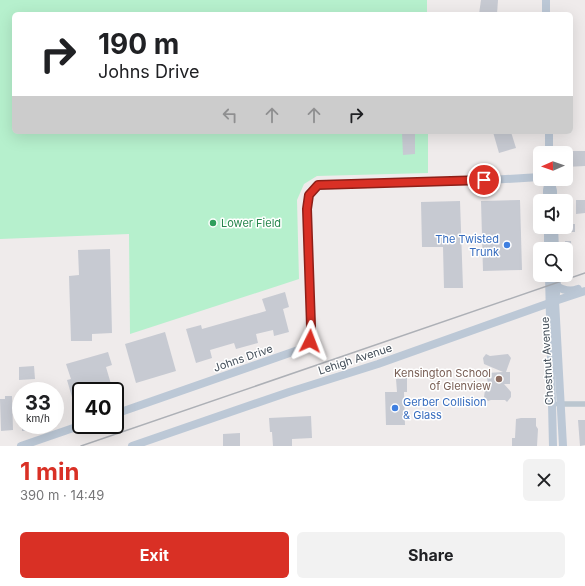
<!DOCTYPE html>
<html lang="en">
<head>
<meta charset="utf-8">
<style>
	body { margin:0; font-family:Inter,sans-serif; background:#f2f2f2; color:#202124; height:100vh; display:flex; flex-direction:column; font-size:15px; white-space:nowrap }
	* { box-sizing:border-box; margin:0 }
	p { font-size:13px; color:#757577 }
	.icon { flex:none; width:22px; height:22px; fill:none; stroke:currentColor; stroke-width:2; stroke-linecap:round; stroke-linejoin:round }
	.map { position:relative; height:446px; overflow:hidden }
	.details { display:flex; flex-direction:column; background:#fff; flex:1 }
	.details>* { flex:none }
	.hud { position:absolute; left:12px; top:12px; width:561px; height:122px; border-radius:6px; box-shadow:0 4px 16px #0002; background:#fff; color:#202124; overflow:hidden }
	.needle { width:26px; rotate:268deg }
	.fabs { position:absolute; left:533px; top:146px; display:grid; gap:8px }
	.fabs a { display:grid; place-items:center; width:40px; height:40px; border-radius:6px; background:#fff; box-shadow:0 4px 16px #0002; font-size:20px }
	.speed { position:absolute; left:12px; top:382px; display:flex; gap:8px; font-size:20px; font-weight:700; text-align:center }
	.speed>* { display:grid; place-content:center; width:52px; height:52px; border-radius:50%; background:#fff; box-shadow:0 4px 16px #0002; line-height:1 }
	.speed small { font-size:10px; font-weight:400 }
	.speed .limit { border:2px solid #111; border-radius:6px; background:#fff; color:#111 }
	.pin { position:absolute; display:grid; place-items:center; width:34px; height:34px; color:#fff; margin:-17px; border:2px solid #fff; border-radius:50%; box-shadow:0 1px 4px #0007 }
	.me { position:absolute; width:44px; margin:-22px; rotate:3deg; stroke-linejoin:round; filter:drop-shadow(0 0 3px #0008) }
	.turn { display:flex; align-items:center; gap:14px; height:84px; padding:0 20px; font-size:18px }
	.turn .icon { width:52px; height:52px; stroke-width:2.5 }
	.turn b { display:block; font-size:28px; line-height:34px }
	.lanes { display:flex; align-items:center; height:38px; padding:0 20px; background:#0003; justify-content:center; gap:20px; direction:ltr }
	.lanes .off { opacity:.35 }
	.round { display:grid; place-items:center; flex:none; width:42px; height:42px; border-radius:6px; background:#f2f2f2 }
	.overview { display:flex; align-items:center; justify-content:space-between; height:68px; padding:0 20px }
	h1 { font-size:24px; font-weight:700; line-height:30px; color:#d93025 }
	.button { display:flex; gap:8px; margin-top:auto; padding:8px 20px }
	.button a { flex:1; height:46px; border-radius:6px; background:#d93025; color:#fff; font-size:16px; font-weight:700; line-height:46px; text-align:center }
	.button a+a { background:#f2f2f2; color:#202124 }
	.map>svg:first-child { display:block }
	.green { fill:#b6f0cd }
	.building { fill:#c7cad2 }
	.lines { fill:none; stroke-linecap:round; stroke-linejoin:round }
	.street { stroke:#bbc6cf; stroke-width:5.5 }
	.secondary { stroke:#bcc8d6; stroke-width:8 }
	.rail { stroke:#adb0b6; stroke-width:1.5 }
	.route-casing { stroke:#8d1f18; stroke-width:10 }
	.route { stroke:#d93025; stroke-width:7 }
	.leisure-dot { fill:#2e9e5b; stroke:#fff; stroke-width:1.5 }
	.shop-dot { fill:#3f7fe0; stroke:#fff; stroke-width:1.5 }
	.education-dot { fill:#8d6e63; stroke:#fff; stroke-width:1.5 }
	.labels { text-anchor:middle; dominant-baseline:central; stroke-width:3; stroke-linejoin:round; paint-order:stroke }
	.leisure-label { font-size:11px; fill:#27864d; stroke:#fff; text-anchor:start }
	.shop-label { font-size:11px; fill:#366cbe; stroke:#fff; text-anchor:end }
	.street-label { font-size:11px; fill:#434e59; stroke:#fff }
	.education-label { font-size:11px; fill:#785e54; stroke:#fff; text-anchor:end }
</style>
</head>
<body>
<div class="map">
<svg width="585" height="446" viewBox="0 0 585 446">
	<rect width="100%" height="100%" fill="#efebeb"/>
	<polygon class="green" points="0,0 427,0 427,14 14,14 14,132 428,132 428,173 317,176 304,184 297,200 299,279 130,334 129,234 0,239"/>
	<g class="building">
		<polygon points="481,0 498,0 497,14 479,14"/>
		<polygon points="402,132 415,132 415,154 403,155"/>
		<polygon points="493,132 511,132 516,148 499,153"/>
		<polygon points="566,151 585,151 585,166 566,167"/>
		<polygon points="520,200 522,270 483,271 481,201"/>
		<polygon points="576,200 585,200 585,213 576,214"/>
		<polygon points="460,201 463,288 444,288 443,247 422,247 421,202"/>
		<polygon points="566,224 575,224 575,232 563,232 563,227 566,227"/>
		<polygon points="565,241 571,241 572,261 566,262"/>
		<polygon points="110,249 112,333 92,334 92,341 71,341 69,276 79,275 78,250"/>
		<polygon points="285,292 289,307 283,309 289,332 274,336 273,330 256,334 258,343 236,349 234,343 210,350 212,358 196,363 186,329 201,325 202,329 266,311 262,299"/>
		<polygon points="165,332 176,371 136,383 125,344"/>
		<polygon points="108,352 112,365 106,367 113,391 81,391 81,402 74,404 67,380 71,379 66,364"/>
		<polygon points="486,354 490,356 508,354 511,358 506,372 510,372 510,384 504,384 511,392 511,397 507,402 505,400 491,400 488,401 484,397 485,390 488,390 487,373 503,372 484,364 483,358"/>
		<polygon points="34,366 35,379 19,380 19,367"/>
		<polygon points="407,378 407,392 404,392 405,425 386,425 385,392 397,392 396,379"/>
		<polygon points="5,396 12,396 13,430 1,431 0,399 5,399"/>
		<polygon points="311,416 312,438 292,439 292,446 273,446 272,432 270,432 269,418"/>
		<polygon points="521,418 536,418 536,426 538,429 537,446 512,446 512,438 515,438 516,419"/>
		<polygon points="578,420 585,420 585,445 580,446"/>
		<polygon points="22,425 35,425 35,430 22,431"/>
		<polygon points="240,433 240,446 223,446 223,434"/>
	</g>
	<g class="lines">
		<polyline class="street" points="558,404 585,404"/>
		<g class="secondary">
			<polyline points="546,0 546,14"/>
			<polyline points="549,132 549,153"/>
			<polyline points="550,179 553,191 553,201"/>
			<polyline points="547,201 547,190 549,180"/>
			<polyline points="548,227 548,249"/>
			<polyline points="554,227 555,249"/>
			<polyline points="549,275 553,446"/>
			<polyline points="556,275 557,286 555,301 563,446"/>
			<path d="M557,286C564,291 570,292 578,289"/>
			<polyline points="115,414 301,349 310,341 311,326 307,209 309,195 317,185 472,181 540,177"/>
			<polyline points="21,446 82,425"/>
			<polyline points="132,446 289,392 378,364 555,301 585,291"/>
		</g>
		<polyline class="rail" points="81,446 585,273"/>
	</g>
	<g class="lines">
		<g class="route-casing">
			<polyline id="route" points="310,341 311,326 307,209 309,195 318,185 484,180"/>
		</g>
		<use href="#route" class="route"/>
	</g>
	<circle class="leisure-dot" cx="213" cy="223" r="4"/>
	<g class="shop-dot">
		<circle cx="507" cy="245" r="4"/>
		<circle cx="395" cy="408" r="4"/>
	</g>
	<circle class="education-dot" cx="499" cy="379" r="4"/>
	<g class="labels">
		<g class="leisure-label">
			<text x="221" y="223">Lower Field</text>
		</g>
		<g class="shop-label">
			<text x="499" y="239">The Twisted<tspan x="499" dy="13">Trunk</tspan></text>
			<text x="403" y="402" text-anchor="start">Gerber Collision<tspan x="403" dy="13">&amp; Glass</tspan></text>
		</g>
		<g class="street-label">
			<text transform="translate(243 358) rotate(-19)">Johns Drive</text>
			<text transform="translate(355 359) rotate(-18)">Lehigh Avenue</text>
			<text transform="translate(547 361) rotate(-93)">Chestnut Avenue</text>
		</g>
		<g class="education-label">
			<text x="491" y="373">Kensington School<tspan x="491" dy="13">of Glenview</tspan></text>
		</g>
	</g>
</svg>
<div class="fabs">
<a><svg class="needle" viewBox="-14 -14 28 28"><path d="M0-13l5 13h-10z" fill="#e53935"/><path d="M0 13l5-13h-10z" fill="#757577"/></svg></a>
<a><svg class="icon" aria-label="sound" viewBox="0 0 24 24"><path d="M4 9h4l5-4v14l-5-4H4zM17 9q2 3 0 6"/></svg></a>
<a><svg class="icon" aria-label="search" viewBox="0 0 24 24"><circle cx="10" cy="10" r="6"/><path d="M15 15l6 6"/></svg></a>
</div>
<div class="speed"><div>33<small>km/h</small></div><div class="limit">40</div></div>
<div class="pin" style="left:484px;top:180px;background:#d93025"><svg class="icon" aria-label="arrive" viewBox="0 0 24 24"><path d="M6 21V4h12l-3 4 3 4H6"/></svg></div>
<svg class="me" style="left:310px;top:341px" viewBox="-20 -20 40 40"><path d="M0-17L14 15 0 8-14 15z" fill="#d93025" stroke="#fff" stroke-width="4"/></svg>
<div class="hud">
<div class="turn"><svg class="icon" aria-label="right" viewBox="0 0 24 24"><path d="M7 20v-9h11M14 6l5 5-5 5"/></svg><div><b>190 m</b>Johns Drive</div></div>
<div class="lanes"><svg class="icon off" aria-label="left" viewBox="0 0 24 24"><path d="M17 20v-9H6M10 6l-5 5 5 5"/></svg><svg class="icon off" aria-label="ahead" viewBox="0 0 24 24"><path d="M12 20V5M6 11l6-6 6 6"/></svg><svg class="icon off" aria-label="ahead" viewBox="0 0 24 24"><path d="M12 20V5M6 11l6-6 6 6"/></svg><svg class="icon" aria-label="right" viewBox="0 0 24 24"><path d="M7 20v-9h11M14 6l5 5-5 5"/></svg></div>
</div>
</div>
<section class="details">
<div class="overview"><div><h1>1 min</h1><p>390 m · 14:49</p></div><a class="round"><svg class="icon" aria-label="close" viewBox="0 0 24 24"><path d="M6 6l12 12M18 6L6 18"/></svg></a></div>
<div class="button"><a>Exit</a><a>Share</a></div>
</section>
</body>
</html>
